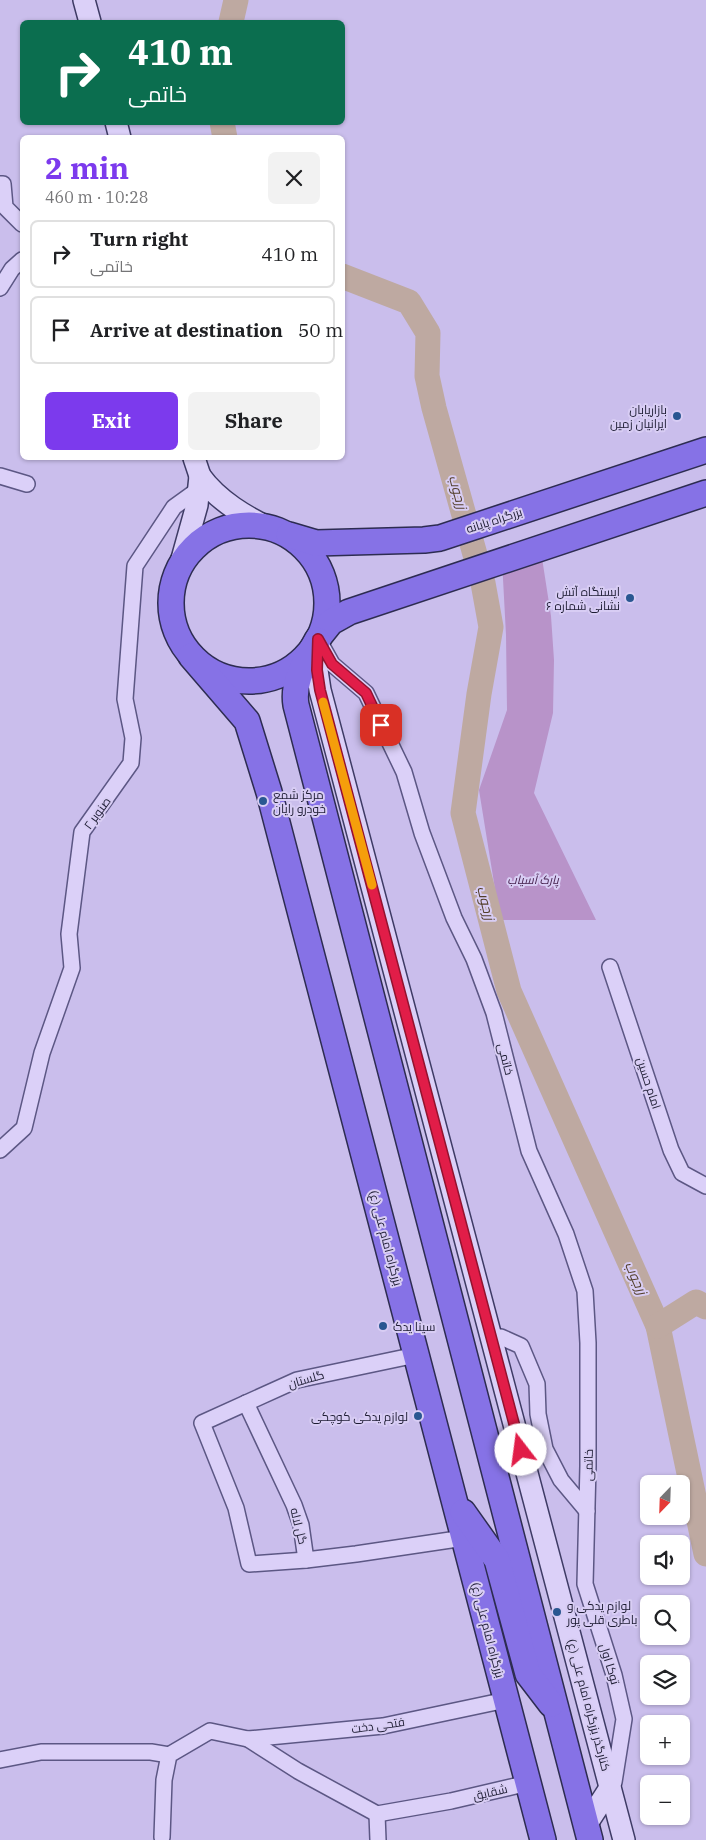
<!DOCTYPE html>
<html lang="en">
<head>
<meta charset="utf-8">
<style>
	body { margin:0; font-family:"IBM Plex Serif",Cairo,serif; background:#f2f2f2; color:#202124; height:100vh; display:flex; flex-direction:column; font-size:19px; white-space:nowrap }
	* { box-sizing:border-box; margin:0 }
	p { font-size:16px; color:#757577 }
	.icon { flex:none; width:28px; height:28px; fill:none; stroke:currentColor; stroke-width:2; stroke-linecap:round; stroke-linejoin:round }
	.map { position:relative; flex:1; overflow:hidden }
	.panel { position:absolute; left:20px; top:135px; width:325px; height:325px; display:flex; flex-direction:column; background:#fff; border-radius:8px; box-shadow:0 1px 4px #0004 }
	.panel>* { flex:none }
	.guide { position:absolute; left:20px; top:20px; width:325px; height:105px; border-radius:8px; box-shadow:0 1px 4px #0004; background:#0b6e4f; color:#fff; overflow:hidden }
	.needle { width:32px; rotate:203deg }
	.tools { position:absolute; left:640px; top:1475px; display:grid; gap:10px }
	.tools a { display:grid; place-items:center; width:50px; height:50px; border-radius:8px; background:#fff; box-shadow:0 1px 4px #0004; font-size:25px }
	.pin { position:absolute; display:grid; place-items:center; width:42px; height:42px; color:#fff; margin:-21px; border-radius:10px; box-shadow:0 2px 8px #0006 }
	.me { position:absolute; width:55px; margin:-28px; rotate:345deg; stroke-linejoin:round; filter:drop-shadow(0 0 4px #0008) }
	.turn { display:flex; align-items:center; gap:18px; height:105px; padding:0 25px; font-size:22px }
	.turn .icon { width:65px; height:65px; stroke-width:2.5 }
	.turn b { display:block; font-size:35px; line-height:42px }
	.round { display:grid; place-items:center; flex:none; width:52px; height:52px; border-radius:8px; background:#f2f2f2 }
	.headline { display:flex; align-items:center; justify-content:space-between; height:85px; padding:0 25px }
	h1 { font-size:30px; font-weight:800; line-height:38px; color:#7c3aed }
	.button { display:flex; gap:10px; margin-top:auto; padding:10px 25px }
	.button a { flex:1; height:58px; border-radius:8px; background:#7c3aed; color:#fff; font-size:20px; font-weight:800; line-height:58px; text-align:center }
	.button a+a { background:#f2f2f2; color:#202124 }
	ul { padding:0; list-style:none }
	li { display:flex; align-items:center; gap:15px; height:68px; margin:0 10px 8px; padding:0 15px; border:2px solid #e0e0e0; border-radius:8px }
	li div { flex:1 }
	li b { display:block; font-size:19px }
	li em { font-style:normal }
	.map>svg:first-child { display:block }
	.green { fill:#b893c9 }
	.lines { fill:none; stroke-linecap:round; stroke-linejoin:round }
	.river { stroke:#bea9a1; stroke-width:25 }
	.minor-casing { stroke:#5c5784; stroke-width:18 }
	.secondary-casing { stroke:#3e3b65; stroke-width:24 }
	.trunk-casing { stroke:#2d2c51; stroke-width:28 }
	.minor { stroke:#dbd0f8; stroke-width:15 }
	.secondary { stroke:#dbd0f8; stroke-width:21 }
	.trunk { stroke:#8672e6; stroke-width:25 }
	.route-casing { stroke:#92132f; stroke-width:12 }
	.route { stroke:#e11d48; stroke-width:9 }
	.slow { stroke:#f59e0b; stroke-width:9 }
	.poi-dot { fill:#295791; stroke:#d8cdf4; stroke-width:2 }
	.labels { text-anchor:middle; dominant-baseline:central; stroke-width:4; stroke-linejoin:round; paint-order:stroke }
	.poi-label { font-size:12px; fill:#1d1c33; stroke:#d8cdf4; text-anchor:end }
	.street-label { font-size:12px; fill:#1d1c33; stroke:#d8cdf4 }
	.park-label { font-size:12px; font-style:italic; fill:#47234f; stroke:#d8cdf4 }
	.water-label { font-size:14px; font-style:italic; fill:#533f2b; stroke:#d8cdf4 }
</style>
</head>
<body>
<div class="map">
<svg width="706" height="1840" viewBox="0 0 706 1840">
	<rect width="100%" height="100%" fill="#cabeec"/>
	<polygon class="green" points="542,558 551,616 554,660 553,713 534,793 596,920 500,920 479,790 507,710 506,635 502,560"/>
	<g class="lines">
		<g class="river">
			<polyline points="231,22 236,0"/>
			<polyline points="222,122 225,138"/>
			<polyline points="342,276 409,302 428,333 427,376 434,408 483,583 491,627 479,694 463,813 509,991 658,1326 706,1554"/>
			<polyline points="658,1326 696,1302 706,1307"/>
		</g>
		<g class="minor-casing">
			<g id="minor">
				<polyline points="0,184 3,184 5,207 22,224"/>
				<polyline points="0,288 12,269 22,260"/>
				<polyline points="0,476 27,484"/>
				<polyline points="318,639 332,664 366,693 404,772 422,833 454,918 474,959 494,1013 529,1151 566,1234 585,1291 588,1343 588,1466 585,1584 614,1675 624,1719 614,1782 611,1787"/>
				<polyline points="610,967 671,1150 682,1173 706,1186"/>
				<polyline points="0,1150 24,1128 42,1053 72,968 69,934 82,832 131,763 133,738 125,699 135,566 174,507 199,489"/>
				<polyline points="491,1337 501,1337 521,1346 537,1384 538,1414 545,1449 561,1480 587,1511"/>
				<polyline points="246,1403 294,1505 301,1525 306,1560 356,1554 464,1538"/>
				<polyline points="306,1560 249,1564 236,1508 202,1423 297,1380 416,1355"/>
				<polyline points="248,1739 383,1726 506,1700"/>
				<polyline points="0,1760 41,1752 151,1752 169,1755"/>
				<polyline points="377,1814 378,1840"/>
				<polyline points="162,1837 164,1780 169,1755 210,1731 248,1739 298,1771 377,1814 451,1801 528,1783"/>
			</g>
		</g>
		<g class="secondary-casing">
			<g id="secondary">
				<polyline points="84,0 90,22"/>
				<polyline points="116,122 120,138"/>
				<polyline points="194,458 200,476"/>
				<path d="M180,566L197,505L200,476C218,501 246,517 273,530"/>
				<polyline points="317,640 317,670 320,690 624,1840"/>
				<polyline points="586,1825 610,1788"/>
			</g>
		</g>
		<g class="trunk-casing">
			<g id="trunk">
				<circle cx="249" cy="603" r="78"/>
				<polyline points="289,535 316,543 424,540 440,538 706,450"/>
				<polyline points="319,637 331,622 349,612 706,493"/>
				<path d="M317,640C306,661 292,681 296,705L590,1840"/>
				<polyline points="191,656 247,721 269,792 543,1840"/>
				<polyline points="463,1512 497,1560 528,1674 551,1704"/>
			</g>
		</g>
		<use href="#minor" class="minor"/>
		<use href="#secondary" class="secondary"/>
		<use href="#trunk" class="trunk"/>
	</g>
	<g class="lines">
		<g class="route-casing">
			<polyline id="route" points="381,725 366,693 332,664 318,639 317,670 320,690 521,1450"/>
		</g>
		<use href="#route" class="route"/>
		<polyline class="slow" points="323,702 372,885"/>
	</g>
	<g class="poi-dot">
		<circle cx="677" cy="416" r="5"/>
		<circle cx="630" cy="598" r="5"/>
		<circle cx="263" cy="801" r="5"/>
		<circle cx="383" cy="1326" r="5"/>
		<circle cx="418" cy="1416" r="5"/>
		<circle cx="557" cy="1612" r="5"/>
	</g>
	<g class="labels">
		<g class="poi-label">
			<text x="667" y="409">بازاریابان<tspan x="667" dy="14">ایرانیان زمین</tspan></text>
			<text x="620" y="591">ایستگاه آتش<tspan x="620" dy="14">نشانی شماره ۶</tspan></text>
			<text x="273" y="794" text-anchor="start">مرکز شمع<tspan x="273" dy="14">خودرو رایان</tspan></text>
			<text x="393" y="1326" text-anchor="start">سینا یدک</text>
			<text x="408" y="1416">لوازم یدکی کوچکی</text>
			<text x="567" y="1605" text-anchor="start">لوازم یدکی و<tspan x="567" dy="14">باطری قلی پور</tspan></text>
		</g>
		<g class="street-label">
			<text transform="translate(494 520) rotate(-18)">بزرگراه پایانه</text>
			<text transform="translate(97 813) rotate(-54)">صنوبر ۲</text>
			<text transform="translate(506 1059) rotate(76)">خاتمی</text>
			<text transform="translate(649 1083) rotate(72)">امام حسین</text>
			<text transform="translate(386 1238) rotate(75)">بزرگراه امام علی (ع)</text>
			<text transform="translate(306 1379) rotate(-16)">گلستان</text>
			<text transform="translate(588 1465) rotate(-89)">خاتمی</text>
			<text transform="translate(299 1526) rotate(76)">گل لاله</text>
			<text transform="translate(488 1630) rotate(75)">بزرگراه امام علی (ع)</text>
			<text transform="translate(610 1664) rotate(73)">توکا اول</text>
			<text transform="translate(589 1705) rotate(75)">کنارگذر بزرگراه امام علی (ع)</text>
			<text transform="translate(378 1725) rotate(-8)">فتحی دخت</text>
			<text transform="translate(490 1792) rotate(-13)">شقایق</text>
		</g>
		<g class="park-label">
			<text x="533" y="879">پارک آسیاب</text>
		</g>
		<g class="water-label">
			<text transform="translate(458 492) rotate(75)">زرجوب</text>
			<text transform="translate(486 903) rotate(76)">زرجوب</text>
			<text transform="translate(636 1278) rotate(66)">زرجوب</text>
		</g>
	</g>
</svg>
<div class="tools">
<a><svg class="needle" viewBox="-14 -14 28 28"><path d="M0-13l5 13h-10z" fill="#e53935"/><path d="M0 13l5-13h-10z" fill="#757577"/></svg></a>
<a><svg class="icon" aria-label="sound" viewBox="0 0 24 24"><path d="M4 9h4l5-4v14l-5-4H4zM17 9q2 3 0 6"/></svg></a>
<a><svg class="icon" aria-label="search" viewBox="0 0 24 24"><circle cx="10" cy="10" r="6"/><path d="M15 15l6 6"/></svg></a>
<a><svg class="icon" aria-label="layers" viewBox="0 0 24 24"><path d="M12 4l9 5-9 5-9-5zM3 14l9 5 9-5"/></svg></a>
<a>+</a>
<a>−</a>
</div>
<div class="pin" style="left:381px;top:725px;background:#d93025"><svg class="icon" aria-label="arrive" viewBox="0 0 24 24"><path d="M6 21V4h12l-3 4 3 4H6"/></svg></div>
<svg class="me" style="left:521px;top:1450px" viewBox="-20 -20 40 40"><circle r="19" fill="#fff"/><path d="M0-13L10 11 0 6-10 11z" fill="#e11d48"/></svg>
<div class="guide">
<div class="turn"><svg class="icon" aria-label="right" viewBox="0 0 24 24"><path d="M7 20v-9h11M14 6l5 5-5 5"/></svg><div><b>410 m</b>خاتمی</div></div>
</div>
<section class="panel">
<div class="headline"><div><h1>2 min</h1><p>460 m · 10:28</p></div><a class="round"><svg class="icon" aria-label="close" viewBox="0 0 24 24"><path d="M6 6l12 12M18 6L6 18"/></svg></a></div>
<ul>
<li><svg class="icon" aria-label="right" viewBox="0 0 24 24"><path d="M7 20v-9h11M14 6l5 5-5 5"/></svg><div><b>Turn right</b><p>خاتمی</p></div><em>410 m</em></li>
<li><svg class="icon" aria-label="arrive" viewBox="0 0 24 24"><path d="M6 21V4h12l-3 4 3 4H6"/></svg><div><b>Arrive at destination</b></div><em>50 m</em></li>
</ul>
<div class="button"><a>Exit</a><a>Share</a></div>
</section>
</div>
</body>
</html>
